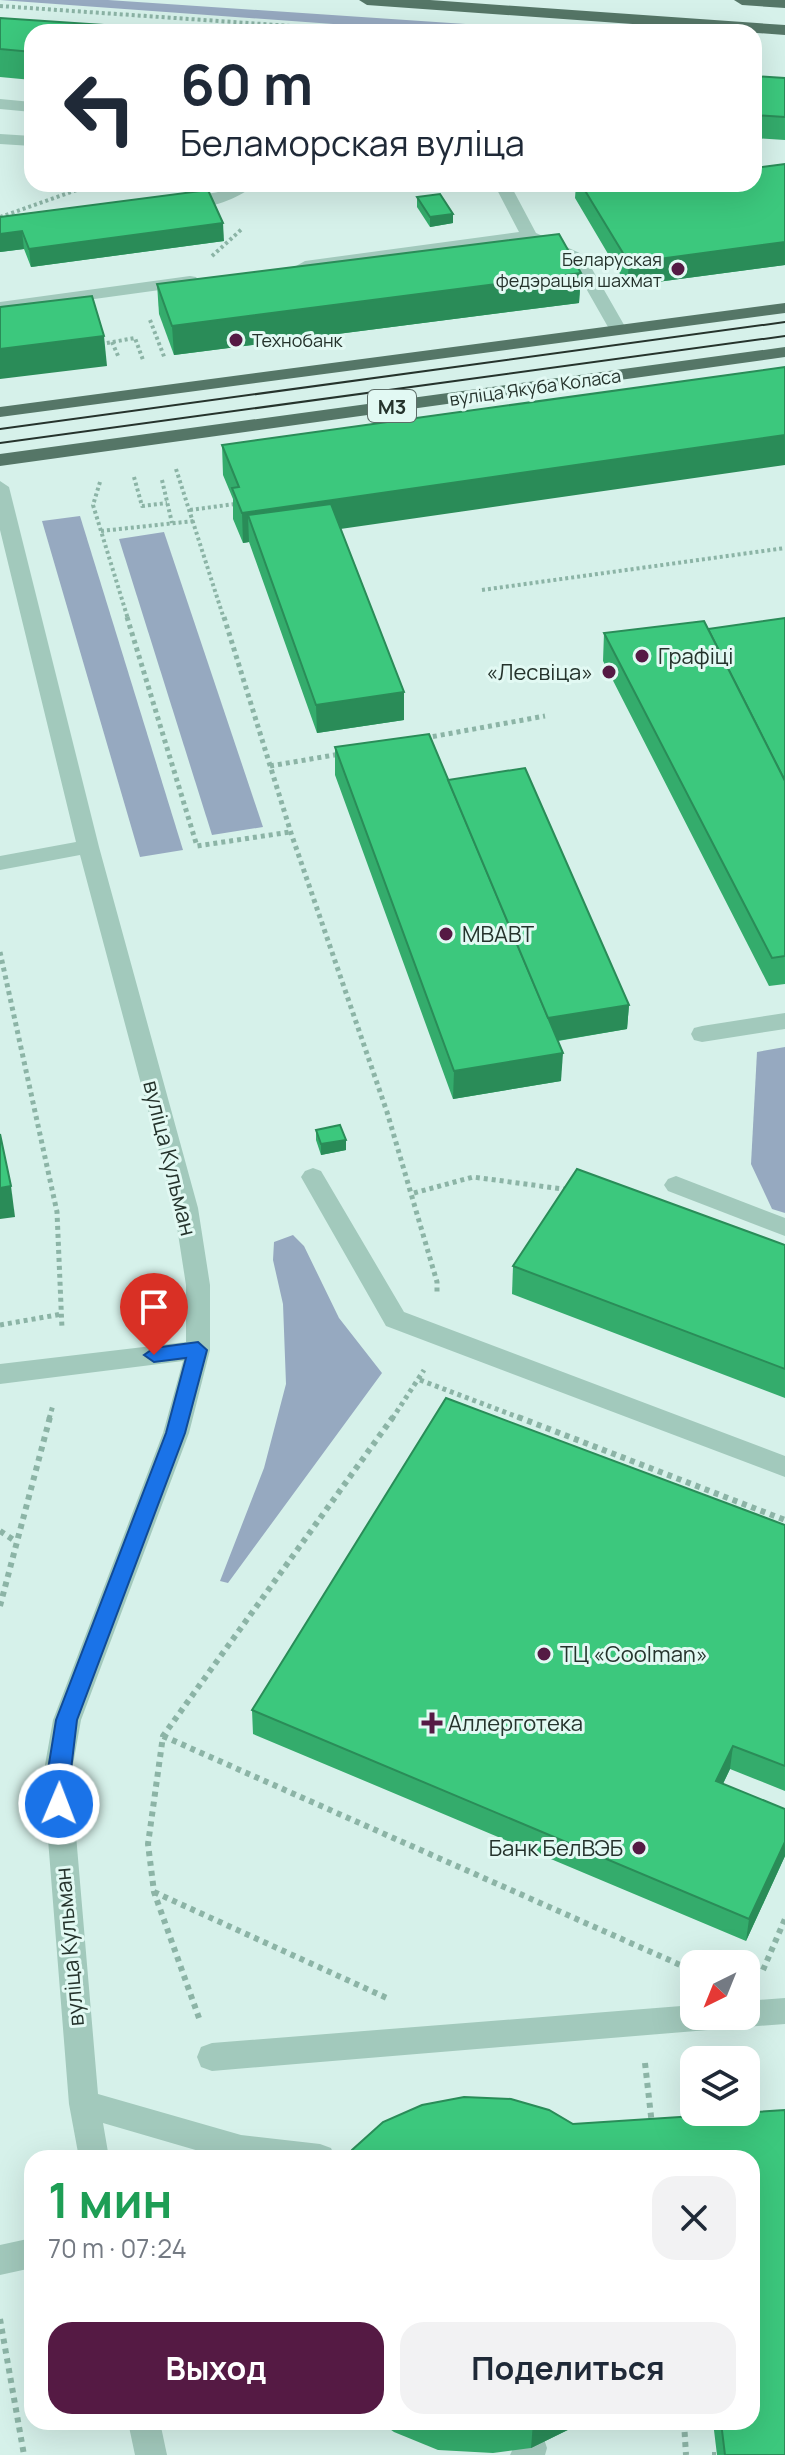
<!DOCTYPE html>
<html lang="ru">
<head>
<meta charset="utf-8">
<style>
	body { margin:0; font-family:Manrope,sans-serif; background:#f2f2f3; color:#1f2937; height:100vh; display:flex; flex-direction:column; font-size:30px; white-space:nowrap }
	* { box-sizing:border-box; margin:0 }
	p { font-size:26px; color:#747a83 }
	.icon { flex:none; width:44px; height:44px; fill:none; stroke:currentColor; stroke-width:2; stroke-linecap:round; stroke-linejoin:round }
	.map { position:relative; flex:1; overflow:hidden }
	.sheet { position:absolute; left:24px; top:2150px; width:736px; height:280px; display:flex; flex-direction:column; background:#fff; border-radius:24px; box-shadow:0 8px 32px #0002 }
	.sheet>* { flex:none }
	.hud { position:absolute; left:24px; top:24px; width:738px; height:168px; border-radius:24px; box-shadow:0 8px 32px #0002; background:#fff; color:#1f2937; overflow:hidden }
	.needle { width:52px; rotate:223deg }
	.fabs { position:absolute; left:680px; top:1950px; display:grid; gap:16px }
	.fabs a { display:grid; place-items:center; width:80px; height:80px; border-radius:16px; background:#fff; box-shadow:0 8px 32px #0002; font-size:40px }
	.pin { position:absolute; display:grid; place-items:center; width:68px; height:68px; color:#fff; margin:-82px -34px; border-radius:50% 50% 50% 0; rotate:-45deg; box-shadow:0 0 8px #0007 }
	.pin .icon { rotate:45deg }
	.me { position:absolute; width:88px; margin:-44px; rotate:1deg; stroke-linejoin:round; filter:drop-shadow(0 0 6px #0008) }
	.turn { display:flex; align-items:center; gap:28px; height:168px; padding:0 24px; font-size:36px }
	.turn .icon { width:104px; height:104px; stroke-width:2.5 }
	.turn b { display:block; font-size:56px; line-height:68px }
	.round { display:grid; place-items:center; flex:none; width:84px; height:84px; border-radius:24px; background:#f2f2f3 }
	.summary { display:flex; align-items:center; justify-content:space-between; height:136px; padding:0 24px }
	h1 { font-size:48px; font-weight:700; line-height:60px; color:#1e9e55 }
	.cta { display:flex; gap:16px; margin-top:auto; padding:16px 24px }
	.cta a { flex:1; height:92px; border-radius:24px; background:#551a44; color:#fff; font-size:32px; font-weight:700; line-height:92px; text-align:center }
	.cta a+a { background:#f2f2f3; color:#1f2937 }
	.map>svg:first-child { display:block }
	.green { fill:#96a9c0 }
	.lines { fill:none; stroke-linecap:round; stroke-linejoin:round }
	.path-far2 { stroke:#8cb4a6; stroke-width:4; stroke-dasharray:3 3; stroke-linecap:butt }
	.path-far1 { stroke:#8cb4a6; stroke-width:5; stroke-dasharray:4 4; stroke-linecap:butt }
	.path { stroke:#8cb4a6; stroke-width:6; stroke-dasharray:5 5; stroke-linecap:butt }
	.minor { fill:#a2c9bc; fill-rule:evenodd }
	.major { fill:#557667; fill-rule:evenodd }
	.tram { stroke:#25332c; stroke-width:2 }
	.wall { fill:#34ac6c }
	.shaded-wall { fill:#2a8c58 }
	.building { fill:#3cc87d; stroke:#2a8c58; stroke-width:2 }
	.route { fill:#1a73e8; stroke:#114b97; stroke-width:2 }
	.poi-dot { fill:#551a44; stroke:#e2f9f3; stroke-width:3 }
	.labels { text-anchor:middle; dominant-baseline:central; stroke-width:6; stroke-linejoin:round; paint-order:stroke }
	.far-poi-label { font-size:18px; fill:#25332c; stroke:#e2f9f3; text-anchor:end }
	.far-street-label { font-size:18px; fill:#25332c; stroke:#e2f9f3 }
	.shield { fill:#e2f9f3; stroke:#5e6e68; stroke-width:2 }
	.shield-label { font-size:20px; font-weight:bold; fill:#25332c }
	.poi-label { font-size:22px; fill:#25332c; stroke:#e2f9f3; text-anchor:start }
	.street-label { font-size:22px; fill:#25332c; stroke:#e2f9f3 }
</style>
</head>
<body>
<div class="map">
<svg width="785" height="2455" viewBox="0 0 785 2455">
	<rect width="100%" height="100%" fill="#d6f1ea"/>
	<g class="green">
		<polygon points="0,0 108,0 585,32 443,32"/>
		<polygon points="80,516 183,850 140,857 42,521"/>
		<polygon points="164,532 263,827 212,835 119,539"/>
		<polygon points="785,1047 785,1213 772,1209 751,1164 757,1052"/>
		<polygon points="293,1235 304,1246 339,1318 382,1373 228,1583 220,1581 264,1468 286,1384 283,1304 273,1260 274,1242"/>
	</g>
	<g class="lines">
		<g class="path-far2">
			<polyline points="0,6 350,30"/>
			<polyline points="0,217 94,184"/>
			<polyline points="212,256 243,228"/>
			<polyline points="150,320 165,359"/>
			<polyline points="112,342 119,358"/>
			<polyline points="101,344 135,338 143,360"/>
			<polyline points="176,469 224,619"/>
			<polyline points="134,477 142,506 167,503"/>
			<polyline points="162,480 172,523"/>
			<polyline points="100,482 93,505 128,619"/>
			<polyline points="190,510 235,504"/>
			<polyline points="101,531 194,521"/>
			<polyline points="482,590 785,548"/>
		</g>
		<g class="path-far1">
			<polyline points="127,617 197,846 290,832"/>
			<polyline points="224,617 291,833 387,1112 437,1282 437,1294"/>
			<polyline points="425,738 545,716"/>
			<polyline points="270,766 340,754"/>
			<polyline points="0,952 57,1212 62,1329"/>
			<polyline points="414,1193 473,1177 570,1190"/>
			<polyline points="0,1325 62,1314"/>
			<polyline points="420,1380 523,1419"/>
			<polyline points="49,1419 53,1405"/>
			<polyline points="392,1419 424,1370"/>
		</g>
		<g class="path">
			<polyline points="518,1417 785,1520"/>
			<polyline points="0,1531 15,1541"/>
			<polyline points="0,1606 50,1417"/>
			<polyline points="163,1736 694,1971"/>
			<polyline points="154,1892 389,1999"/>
			<polyline points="763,1970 785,1919"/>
			<polyline points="199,2018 154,1892 148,1844 163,1736 393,1417"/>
			<polyline points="645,2063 652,2125"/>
			<polyline points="0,2319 24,2455"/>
			<polyline points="684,2422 686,2455"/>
			<polyline points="712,2455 716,2455"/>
		</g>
		<g class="minor">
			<polygon points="0,99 32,102 32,112 0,109"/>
			<polygon points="0,134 32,136 32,146 0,144"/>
			<path d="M237,184H254C242,200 188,217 173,203C189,189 218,199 237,184Z"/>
			<polygon points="494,184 510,184 536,233 584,255 627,330 624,334 612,334 571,262 527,241 305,271 296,266 305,261 519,232"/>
			<polygon points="190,276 196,277 199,281 196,285 0,312 0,302"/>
			<polygon points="0,481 9,487 99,847 198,1208 210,1285 210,1350 189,1433 81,1720 71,1776 98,2094 241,2135 320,2144 331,2148 335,2158 223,2158 103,2123 109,2158 79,2158 69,2104 43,1776 53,1720 163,1433 183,1361 0,1384 0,1364 186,1342 186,1285 174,1208 80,855 0,870 0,856 76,842 0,530"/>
			<polygon points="785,1013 785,1029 702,1042 694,1040 691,1034 694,1028 702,1026"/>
			<polygon points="313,1168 321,1171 404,1312 785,1456 785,1477 386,1326 301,1177 305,1171"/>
			<polygon points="676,1176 785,1218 785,1236 668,1191 664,1185 668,1179"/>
			<polygon points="785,1998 785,2024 746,2027 736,2023 733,2019 730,2026 720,2029 212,2071 201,2067 197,2057 201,2047 212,2043 694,2005 694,2016 746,2016 746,2001"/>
			<polygon points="32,2238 32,2268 0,2275 0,2245"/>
			<polygon points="128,2422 160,2422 167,2455 135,2455"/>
			<polygon points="531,2432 543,2436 547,2448 545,2455 510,2455 519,2436"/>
		</g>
		<g class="major">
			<polygon points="359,0 430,0 785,25 785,35 367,5"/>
			<polygon points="734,0 785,0 785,8 742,5"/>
			<polygon points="785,303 785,313 0,417 0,407"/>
			<polygon points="785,347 785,357 0,466 0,454"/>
		</g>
		<g class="tram">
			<polyline points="0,429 785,322"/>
			<polyline points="0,443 785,336"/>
		</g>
	</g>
	<g class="wall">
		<polygon points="0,18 32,32 32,80 0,77"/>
		<polygon points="754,76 785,78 785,140 754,138"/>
		<polygon points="785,164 785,265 627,286 575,198 576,184 629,184 630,186"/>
		<polygon points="417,197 453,223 430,227 417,207"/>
		<polygon points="0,217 224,241 31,267 24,249 0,252"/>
		<polygon points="581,273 579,303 174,355 159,314 157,284"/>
		<polygon points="222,445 340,529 404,720 317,733 249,542 243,543 233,519 233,499 223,475"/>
		<polygon points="785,618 785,984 769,986 603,661 604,633 708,629"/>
		<polygon points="335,747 448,780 629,1005 627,1029 558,1041 561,1081 453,1099 335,775"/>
		<polygon points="316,1130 346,1140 346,1150 321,1155 316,1140"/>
		<polygon points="785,1245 785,1398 512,1294 513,1266"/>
		<polygon points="785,1525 785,1791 730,1769 723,1784 785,1809 785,1856 746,1941 253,1734 252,1710"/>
		<polygon points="785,2110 785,2455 717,2455 713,2422 752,2422 752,2158 573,2124"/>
		<polygon points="380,2422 584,2422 531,2448 493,2453 438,2450 394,2432"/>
	</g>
	<g class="shaded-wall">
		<polygon points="453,214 453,223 430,227 430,217"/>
		<polygon points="223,223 224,241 31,267 29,249"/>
		<polygon points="22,231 24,249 0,252 0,234"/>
		<polygon points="785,242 785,265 627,286 629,263"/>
		<polygon points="581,273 579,303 174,355 172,326"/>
		<polygon points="104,336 107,366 0,379 0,349"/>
		<polygon points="785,435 785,465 257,541 248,515 249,542 243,543 242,513"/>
		<polygon points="404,692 404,720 317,733 316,705"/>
		<polygon points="629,1005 627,1029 543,1043 544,1019"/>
		<polygon points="563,1053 561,1081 453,1099 454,1071"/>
		<polygon points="346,1140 346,1150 321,1155 321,1144"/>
		<polygon points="11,1186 15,1217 0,1219 0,1188"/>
		<polygon points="733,1746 730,1769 713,1804 716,1781"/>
		<polygon points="785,1842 785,1856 746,1941 749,1919"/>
		<polygon points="535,2422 584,2422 531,2448 533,2423"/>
	</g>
	<g class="building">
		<polygon points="0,18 208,32 32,32 32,52 0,49"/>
		<polygon points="754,76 785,78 785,117 754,115"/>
		<polygon points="785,164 785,242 629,263 581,184 629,184 630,186 642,184 754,184 754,168"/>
		<polygon points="208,190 223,223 29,249 22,231 0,234 0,217"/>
		<polygon points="440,194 453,214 430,217 417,197"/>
		<polygon points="559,234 581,273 172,326 157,284"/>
		<polygon points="92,296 104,336 0,349 0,307"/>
		<polygon points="785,367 785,435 242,513 232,488 239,487 222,445"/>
		<polygon points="331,504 404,692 316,705 248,515"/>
		<polygon points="785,618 785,781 708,629"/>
		<polygon points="704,621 785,781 785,956 772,958 604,633"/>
		<polygon points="429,734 563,1053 454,1071 335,747"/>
		<polygon points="525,768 629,1005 548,1018 448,780"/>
		<polygon points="340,1125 346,1140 321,1144 316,1130"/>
		<polygon points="0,1134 11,1186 0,1188"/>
		<polygon points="577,1169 785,1245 785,1369 513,1266"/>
		<polygon points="446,1398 785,1525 785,1766 733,1746 716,1781 785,1809 785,1842 749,1919 252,1710"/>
		<polygon points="464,2097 511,2099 549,2110 573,2124 785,2110 785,2455 725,2455 721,2422 752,2422 752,2158 346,2158 352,2150 383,2122 422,2105"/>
		<polygon points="430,2422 535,2422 495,2429 439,2426"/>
	</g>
	<polygon class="route" points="198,1342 207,1350 185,1433 77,1720 66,1811 59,1813 51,1811 47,1776 56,1720 166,1433 186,1358 154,1362 144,1355 154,1348"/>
	<g class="poi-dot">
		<circle cx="678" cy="269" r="8"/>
		<circle cx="236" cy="340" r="8"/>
		<circle cx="642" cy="656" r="8"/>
		<circle cx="609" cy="672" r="8"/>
		<circle cx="446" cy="934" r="8"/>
		<circle cx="544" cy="1654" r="8"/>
		<path d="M428 1711h8v8h8v8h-8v8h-8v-8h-8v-8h8z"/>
		<circle cx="639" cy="1848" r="8"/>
	</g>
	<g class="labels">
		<g class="far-poi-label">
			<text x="662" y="259">Беларуская<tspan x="662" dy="21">федэрацыя шахмат</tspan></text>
			<text x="252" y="340" text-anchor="start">Технобанк</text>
		</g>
		<g class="far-street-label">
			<text transform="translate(535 387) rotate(-8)">вуліца Якуба Коласа</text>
		</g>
		<rect class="shield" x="368" y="390" width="48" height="32" rx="6"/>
		<g class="shield-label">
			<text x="392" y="406">М3</text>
		</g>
		<g class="poi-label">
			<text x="658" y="656">Графіці</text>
			<text x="593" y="672" text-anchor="end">«Лесвіца»</text>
			<text x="462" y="934">МВАВТ</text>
			<text x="560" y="1654">ТЦ «Coolman»</text>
			<text x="448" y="1723">Аллерготека</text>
			<text x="623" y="1848" text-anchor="end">Банк БелВЭБ</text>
		</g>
		<g class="street-label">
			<text transform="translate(170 1158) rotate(76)">вуліца Кульман</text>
			<text transform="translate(69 1947) rotate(-95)">вуліца Кульман</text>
		</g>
	</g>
</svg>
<div class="fabs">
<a><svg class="needle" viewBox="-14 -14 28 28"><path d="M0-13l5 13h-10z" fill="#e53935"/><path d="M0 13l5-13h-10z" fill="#747a83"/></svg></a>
<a><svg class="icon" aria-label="layers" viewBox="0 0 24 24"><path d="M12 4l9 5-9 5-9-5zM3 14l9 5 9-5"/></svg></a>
</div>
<div class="pin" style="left:154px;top:1355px;background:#d93025"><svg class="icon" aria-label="arrive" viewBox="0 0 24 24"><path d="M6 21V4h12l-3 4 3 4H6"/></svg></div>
<svg class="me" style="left:59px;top:1804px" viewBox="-20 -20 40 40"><circle r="17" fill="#1a73e8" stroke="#fff" stroke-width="3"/><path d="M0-11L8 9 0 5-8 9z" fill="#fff"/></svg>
<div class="hud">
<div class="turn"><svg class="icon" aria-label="left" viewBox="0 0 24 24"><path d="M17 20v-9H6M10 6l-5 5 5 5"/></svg><div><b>60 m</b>Беламорская вуліца</div></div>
</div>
<section class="sheet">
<div class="summary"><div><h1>1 мин</h1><p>70 m · 07:24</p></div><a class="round"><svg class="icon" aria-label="close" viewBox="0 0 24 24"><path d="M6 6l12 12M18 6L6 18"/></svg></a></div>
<div class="cta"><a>Выход</a><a>Поделиться</a></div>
</section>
</div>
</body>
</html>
